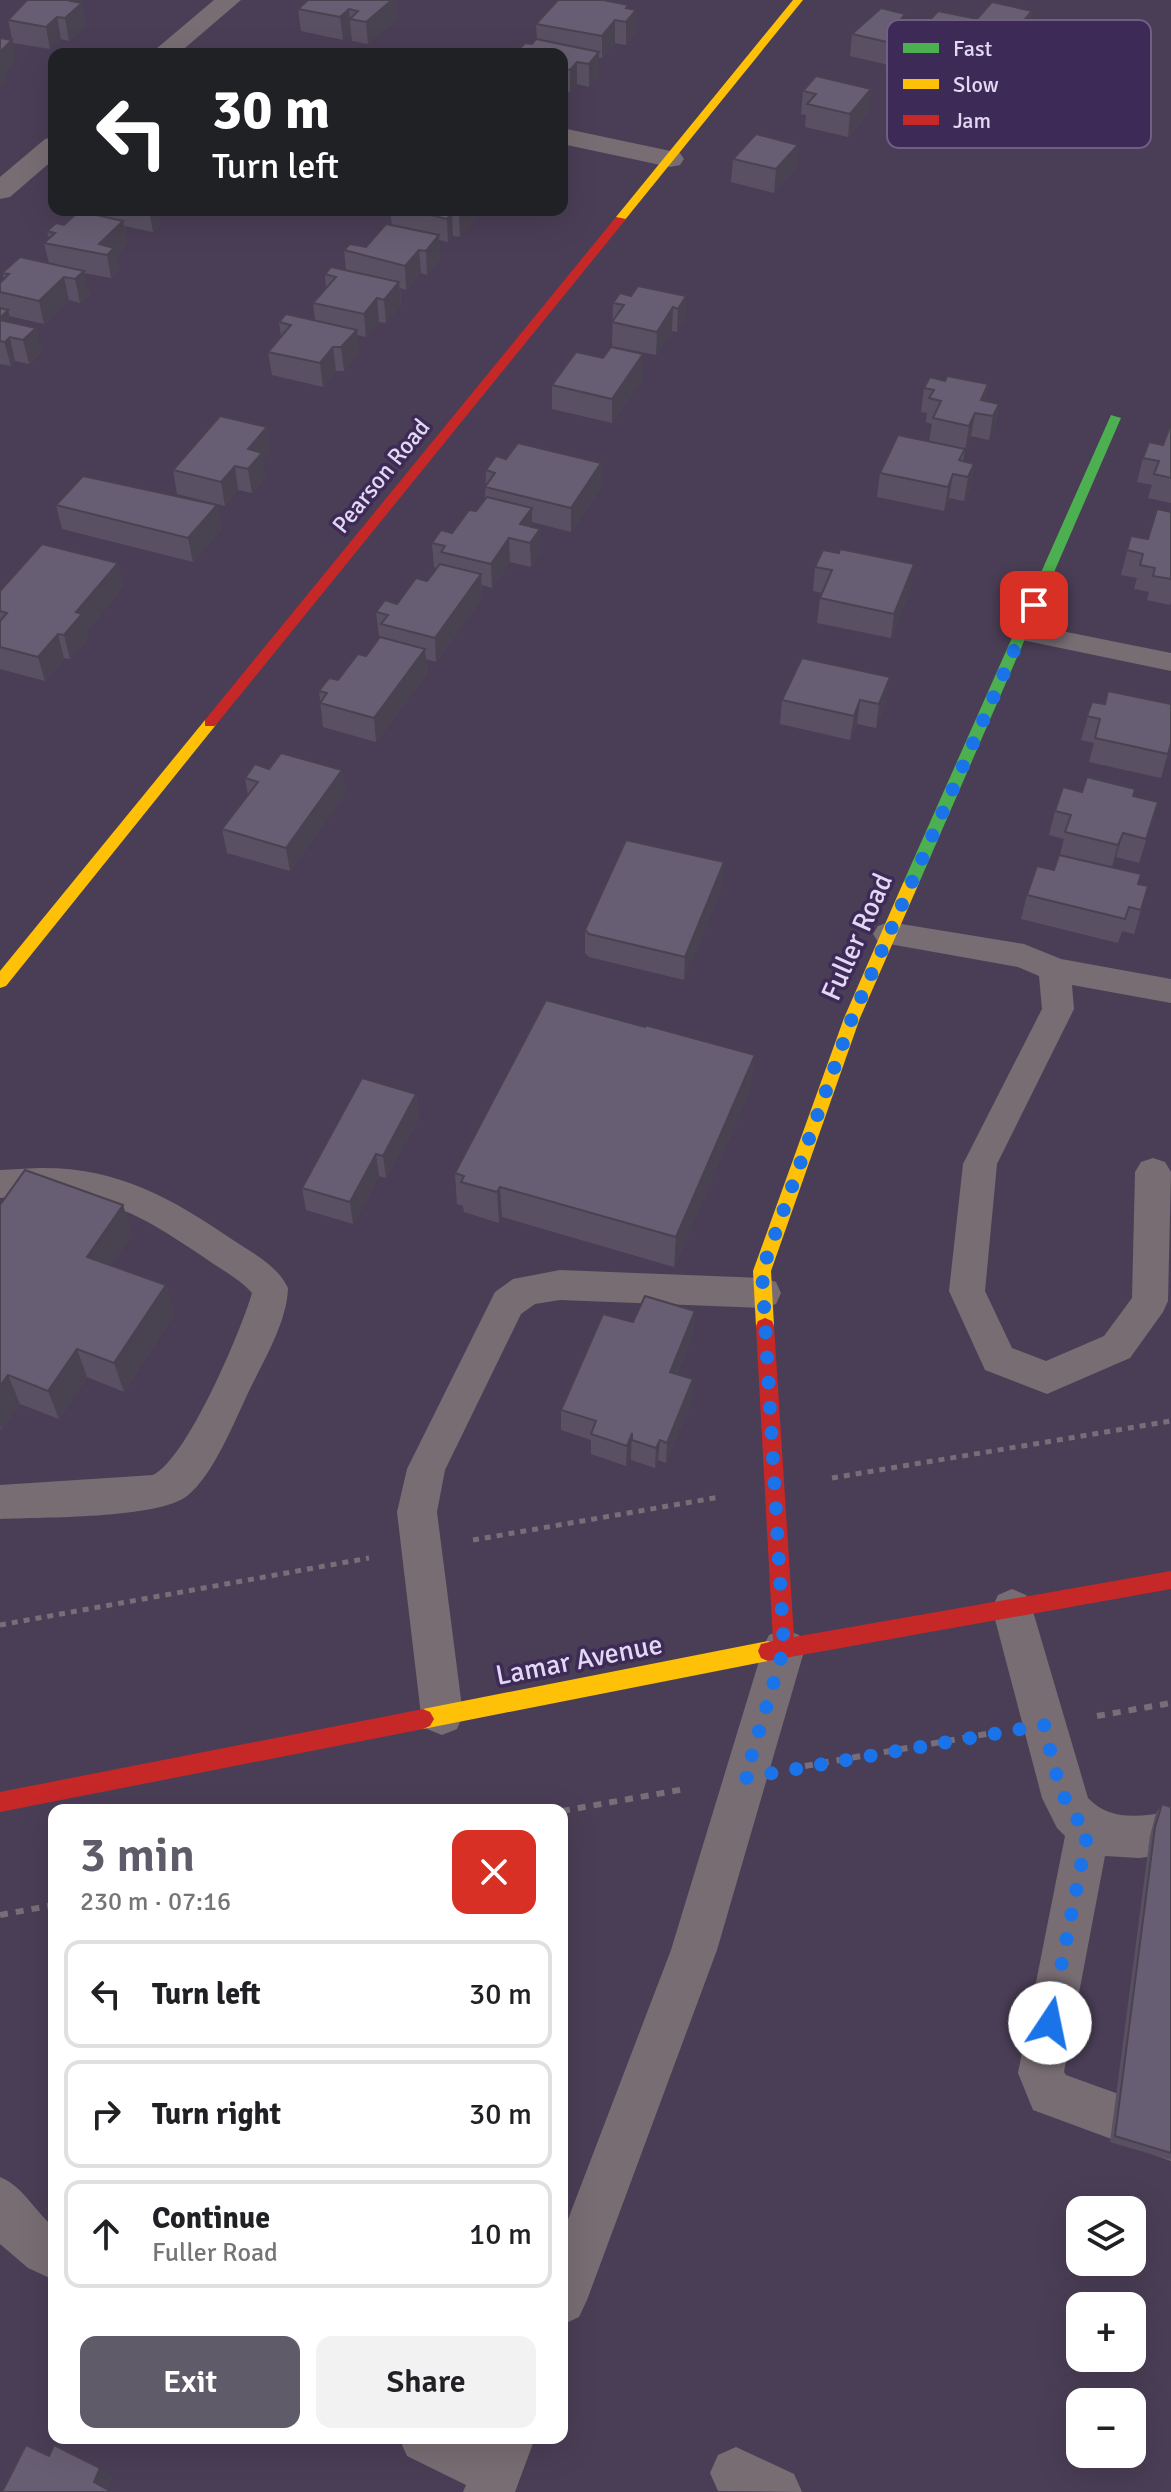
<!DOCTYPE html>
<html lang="en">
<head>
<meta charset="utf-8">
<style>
	body { margin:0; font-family:Signika,sans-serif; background:#f2f2f2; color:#202124; height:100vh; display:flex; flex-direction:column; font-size:30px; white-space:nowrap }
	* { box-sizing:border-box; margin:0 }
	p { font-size:26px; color:#757577 }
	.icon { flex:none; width:44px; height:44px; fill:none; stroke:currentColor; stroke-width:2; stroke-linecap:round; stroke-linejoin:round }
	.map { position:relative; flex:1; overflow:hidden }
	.sheet { position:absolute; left:48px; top:1804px; width:520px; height:640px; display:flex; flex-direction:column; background:#fff; border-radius:16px; box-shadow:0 8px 32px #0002 }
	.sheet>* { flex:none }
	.guide { position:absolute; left:48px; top:48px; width:520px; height:168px; border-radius:16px; box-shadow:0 8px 32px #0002; background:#202124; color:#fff; overflow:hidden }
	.fabs { position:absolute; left:1066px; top:2196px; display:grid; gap:16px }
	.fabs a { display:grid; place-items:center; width:80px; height:80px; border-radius:16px; background:#fff; box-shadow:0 8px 32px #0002; font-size:40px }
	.pin { position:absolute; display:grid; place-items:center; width:68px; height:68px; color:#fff; margin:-34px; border-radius:16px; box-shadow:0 4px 12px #0006 }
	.me { position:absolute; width:88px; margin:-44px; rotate:11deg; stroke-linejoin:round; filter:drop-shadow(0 0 6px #0008) }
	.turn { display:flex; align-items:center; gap:28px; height:168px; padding:0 32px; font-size:36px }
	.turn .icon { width:104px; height:104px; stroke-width:2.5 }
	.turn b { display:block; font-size:56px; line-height:68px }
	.round { display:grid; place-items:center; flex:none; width:84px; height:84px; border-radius:16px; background:#f2f2f2 }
	.overview { display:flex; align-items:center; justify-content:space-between; height:136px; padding:0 32px }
	h1 { font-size:48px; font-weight:600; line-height:60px; color:#5f5b69 }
	.button { display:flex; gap:16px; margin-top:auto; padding:16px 32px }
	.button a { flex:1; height:92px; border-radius:16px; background:#5f5b69; color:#fff; font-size:32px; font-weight:600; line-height:92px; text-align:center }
	.button a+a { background:#f2f2f2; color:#202124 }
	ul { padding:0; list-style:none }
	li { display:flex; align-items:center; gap:24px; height:108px; margin:0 16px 12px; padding:0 16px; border:4px solid #e0e0e0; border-radius:16px }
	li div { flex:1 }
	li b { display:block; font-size:30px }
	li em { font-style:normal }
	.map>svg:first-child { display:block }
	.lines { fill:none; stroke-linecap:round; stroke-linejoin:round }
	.path-far1 { stroke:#786e77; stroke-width:5; stroke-dasharray:6 6; stroke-linecap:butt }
	.path { stroke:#786e77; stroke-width:6; stroke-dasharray:8 8; stroke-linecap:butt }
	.lane { fill:#786d73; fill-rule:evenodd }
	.street { fill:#786d73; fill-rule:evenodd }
	.fast { fill:#4caf50; fill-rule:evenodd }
	.slow { fill:#ffc107; fill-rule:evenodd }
	.jam { fill:#c62828; fill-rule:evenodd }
	.wall { fill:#595163 }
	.shaded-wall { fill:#494250 }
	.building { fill:#685e73; stroke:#494250; stroke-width:2 }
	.route { stroke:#1a73e8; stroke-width:14; stroke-dasharray:0 25.2 }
	.labels { text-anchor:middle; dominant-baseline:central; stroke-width:7; stroke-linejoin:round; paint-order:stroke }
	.far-street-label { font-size:24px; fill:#e3d8f4; stroke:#3e2a56 }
	.street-label { font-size:28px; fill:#e3d8f4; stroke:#3e2a56 }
	.key { fill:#3e2a56; stroke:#705e85; stroke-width:2 }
	.key-label { font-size:22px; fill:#e3d8f4 }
</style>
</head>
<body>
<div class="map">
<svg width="1171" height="2492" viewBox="0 0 1171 2492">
	<rect width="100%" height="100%" fill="#4a3e56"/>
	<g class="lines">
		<g class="path-far1">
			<polyline points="832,1478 1171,1421"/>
			<polyline points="473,1540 720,1497"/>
			<polyline points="0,1625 369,1558"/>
		</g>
		<g class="path">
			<polyline points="1097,1716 1171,1703"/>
			<polyline points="805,1766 992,1733"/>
			<polyline points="562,1811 685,1789"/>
			<polyline points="0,1915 54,1905"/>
		</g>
		<g class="lane">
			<polygon points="1022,623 1171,653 1171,671 1012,638 1008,632 1012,626"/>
			<polygon points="889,922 1024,944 1061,959 1171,979 1171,1003 1072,985 1074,1009 997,1164 985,1291 1012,1348 1046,1361 1104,1336 1132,1298 1135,1172 1141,1162 1153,1158 1165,1162 1171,1172 1168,1301 1163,1312 1130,1358 1047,1394 985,1370 949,1291 963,1164 1042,1009 1039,976 1018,967 878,942 873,934 878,926"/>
			<path d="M39,1168C117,1167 170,1197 233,1240C254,1254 277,1265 288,1288C287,1322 264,1360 249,1391C235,1420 213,1476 187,1496C158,1519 41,1517 0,1519V1485L153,1475C187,1459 241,1331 252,1293C239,1278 218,1268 202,1256C125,1204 95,1190 0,1198V1170Z"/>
			<polygon points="560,1270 763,1278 776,1282 781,1293 776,1304 763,1308 560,1300 535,1304 521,1314 445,1470 437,1512 463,1715 457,1729 442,1735 427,1729 421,1715 397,1512 407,1469 495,1292 513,1279"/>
			<path d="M1012,1589L1026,1595L1032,1608L1088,1798C1111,1822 1140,1816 1171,1812V1854L1139,1858L1105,1856L1064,2072L1066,2075L1171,2113V2161L1033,2110L1018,2073L1065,1836L1057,1828L1042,1798L992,1608L998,1595Z"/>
			<polygon points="784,1629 799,1635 805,1648 717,1950 587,2300 579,2317 562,2325 562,2235 671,1950 763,1648 769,1635"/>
			<path d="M0,2177C24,2187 34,2211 54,2227V2280L28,2268L0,2244Z"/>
			<polygon points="399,2438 535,2438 515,2492 463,2492 466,2485 407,2456"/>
			<polygon points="736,2447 794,2474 802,2492 718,2491 710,2473 718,2455"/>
		</g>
		<g class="street">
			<polygon points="214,0 241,0 178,54 150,54"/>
			<polygon points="562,128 680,153 684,159 680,165 670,167 562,144"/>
			<polygon points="54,137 54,159 10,197 0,199 0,177 45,139"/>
		</g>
		<polygon class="fast" points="1111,415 1121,418 919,883 917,887 905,887 903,883"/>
		<g class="slow">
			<polygon points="793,0 803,0 624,221 616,221 616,217"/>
			<polygon points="210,718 217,723 215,726 6,986 0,988 0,971 205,720"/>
			<polygon points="911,877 919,883 860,1018 771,1271 774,1326 772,1331 765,1334 758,1331 756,1326 753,1271 844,1018 903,883"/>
			<polygon points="768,1641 775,1644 778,1651 775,1658 768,1661 423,1729 416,1726 412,1719 416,1712 423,1709"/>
		</g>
		<g class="jam">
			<polygon points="616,217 626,219 215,726 205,726 205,720"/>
			<polygon points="765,1318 772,1321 774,1326 794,1637 1171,1571 1171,1589 768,1661 761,1658 758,1651 761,1644 773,1641 756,1326 758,1321"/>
			<polygon points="423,1709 430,1712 434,1719 430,1726 423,1729 0,1812 0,1792"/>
		</g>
	</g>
	<g class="wall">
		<polygon points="81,0 86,26 69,41 61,39 50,49 13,43 8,20"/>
		<polygon points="308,0 396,0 397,19 368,44 352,41 351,32 343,40 301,31 298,9"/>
		<polygon points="628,5 628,9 636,32 626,45 615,43 602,58 599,58 599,74 589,87 577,84 570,92 562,91 562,54 519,54 519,49 532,44 537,39 536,24"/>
		<polygon points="1032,11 1028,33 1005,61 952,49 952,54 932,75 850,56 852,34 904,19 928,25 929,21 977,19"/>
		<polygon points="871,89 869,112 848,137 805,127 806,115 801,114 803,91"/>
		<polygon points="798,145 796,168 774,193 731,182 733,159"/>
		<polygon points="91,210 166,210 159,217 160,225 153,232 124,226 127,244 116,255 119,271 111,278 84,273 89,295 80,303 69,300 44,324 9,316 11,323 36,328 41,352 29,364 15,361 11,366 0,364 0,283 4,279 2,273 49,263 44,243 49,239 47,231 92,214"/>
		<polygon points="390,210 476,210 476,218 460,237 453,236 448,242 439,240 440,259 427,275 421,273 406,290 400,288 401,305 386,323 379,322 366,337 357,335 359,353 344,371 336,371 323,387 272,375 268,352 281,337 279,322 315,320 313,303 326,288 325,274 346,270 344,250 366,247 392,225"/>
		<polygon points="631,296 686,296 685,320 677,332 672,331 656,355 612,346 613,303"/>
		<polygon points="643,354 643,378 612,423 552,409 552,385"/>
		<polygon points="945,381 988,384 985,401 999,404 995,428 989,440 971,436 965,450 963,461 974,464 970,488 964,501 949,498 944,511 877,497 880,473 929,441 932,424 926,422 927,413 921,412 924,388"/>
		<polygon points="1171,424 1171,503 1148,498 1152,485 1137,482 1143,458 1163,445"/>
		<polygon points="267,427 270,451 263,460 265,477 252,493 238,490 225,506 177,494 173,470"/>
		<polygon points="506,459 601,463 601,487 571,532 532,522 532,527 540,553 531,567 510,562 492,588 482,585 482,598 436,662 426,659 427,673 376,742 323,727 319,691 338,680 366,656 382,638 379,636 376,612 397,604 427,581 436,568 434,567 432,543 452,533 476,511 485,499 486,470"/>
		<polygon points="56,505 217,505 221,529 193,562 62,529"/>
		<polygon points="1171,512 1171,602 1170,605 1147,600 1149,592 1134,589 1137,578 1121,575 1131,536 1148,539"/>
		<polygon points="118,563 123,587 86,632 88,638 70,659 64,658 45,681 0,669 0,591"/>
		<polygon points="815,567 911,588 891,638 817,623 820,598 822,593 813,591"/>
		<polygon points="802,658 886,701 876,728 857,724 850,740 780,724 782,700"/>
		<polygon points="1092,702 1171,743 1161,778 1089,762 1094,743 1081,740"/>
		<polygon points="269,769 342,770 345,794 290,871 227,853 222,829 248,795 245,778"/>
		<polygon points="1082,792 1133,796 1158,802 1139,863 1116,857 1112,867 1138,884 1148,886 1134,934 1122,931 1118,943 1021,919 1027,895 1054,870 1060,855 1064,839 1049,835 1055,811"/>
		<polygon points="722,886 684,980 589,957 585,953 585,930"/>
		<polygon points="751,1087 674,1267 502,1217 499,1223 464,1212 463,1206 457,1204 455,1173"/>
		<polygon points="416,1094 419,1117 386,1178 379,1176 353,1224 306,1210 302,1188"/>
		<polygon points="0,1205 123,1205 132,1235 111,1265 166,1285 174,1314 124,1392 87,1377 59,1419 20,1404 1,1430 0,1429"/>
		<polygon points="695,1311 693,1333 677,1374 692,1400 666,1463 658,1460 655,1468 631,1460 631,1454 626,1466 591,1454 591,1440 561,1430 561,1410 633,1322"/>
		<polygon points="1162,1804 1171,1807 1171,2160 1110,2142 1150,1836 1156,1813"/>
	</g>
	<g class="shaded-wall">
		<polygon points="73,0 81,0 86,26 69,41 65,18 71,1"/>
		<polygon points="392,0 396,0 397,19 368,44 366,22"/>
		<polygon points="628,5 628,20 636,10 636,32 626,45 626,8"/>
		<polygon points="349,9 351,32 343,40 340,17"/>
		<polygon points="1032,11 1028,33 1005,61 1009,38"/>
		<polygon points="57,17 61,39 50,49 46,27"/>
		<polygon points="615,20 615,43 602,58 602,36"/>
		<polygon points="955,31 952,54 932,75 935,53"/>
		<polygon points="12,40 16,62 5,74 7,81 0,87 0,52"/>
		<polygon points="599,52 599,74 589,87 589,64"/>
		<polygon points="577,62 577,84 570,92 570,70"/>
		<polygon points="871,89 869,112 848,137 850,114"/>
		<polygon points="798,145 796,168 774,193 776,169"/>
		<polygon points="149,210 166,210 159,217 160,225 153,232"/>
		<polygon points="462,210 476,210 476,218 460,237 459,214"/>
		<polygon points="452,213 453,236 448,242 447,219"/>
		<polygon points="123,221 127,244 116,255 119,271 111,278 107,255 99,244"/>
		<polygon points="439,235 440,259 427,275 426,251"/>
		<polygon points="419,250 421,273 406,290 405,266"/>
		<polygon points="84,271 89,295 80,303 75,279"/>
		<polygon points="64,277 69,300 44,324 39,301"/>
		<polygon points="399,282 401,305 386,323 384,300"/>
		<polygon points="686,296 685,320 677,332 678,309"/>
		<polygon points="377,298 379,322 366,337 364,314"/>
		<polygon points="673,307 672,331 656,355 657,332"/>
		<polygon points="8,310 14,334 10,338 15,361 11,366 0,328 0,318"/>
		<polygon points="36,328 41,352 29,364 23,340"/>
		<polygon points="357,330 359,353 344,371 341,347"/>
		<polygon points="333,347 336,371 323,387 320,363"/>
		<polygon points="643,354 643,378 612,423 612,399"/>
		<polygon points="988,384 984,408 981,400"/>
		<polygon points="999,404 995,428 989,440 993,416"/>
		<polygon points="975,413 971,436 965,450 969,426"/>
		<polygon points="267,427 270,451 263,460 265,477 252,493 248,469 248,449"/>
		<polygon points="601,463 601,487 571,532 571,508"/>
		<polygon points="974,464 970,488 964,501 968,477"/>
		<polygon points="235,466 238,490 225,506 221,482"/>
		<polygon points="953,474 949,498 944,511 948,487"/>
		<polygon points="217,505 221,529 193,562 188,538"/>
		<polygon points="532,508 532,532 520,524"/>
		<polygon points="540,529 540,553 531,567 530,543"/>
		<polygon points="509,538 510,562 492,588 491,564"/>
		<polygon points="118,563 123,587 86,632 88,638 70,659 64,635 76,612"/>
		<polygon points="914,564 911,588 891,638 894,614"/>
		<polygon points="481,574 482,598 436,662 435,638"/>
		<polygon points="58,634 64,658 45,681 38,657"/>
		<polygon points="425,649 427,673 376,742 374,718"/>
		<polygon points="890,677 886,701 876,728 879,704"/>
		<polygon points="860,700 857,724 850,740 854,716"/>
		<polygon points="342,770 345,794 290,871 286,848"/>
		<polygon points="1123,833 1116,857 1111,869 1118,845"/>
		<polygon points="724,862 722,886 684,980 685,957"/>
		<polygon points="755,1055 751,1087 674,1267 676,1237"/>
		<polygon points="416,1094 419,1117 386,1178 383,1156"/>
		<polygon points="376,1154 379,1176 353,1224 350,1202"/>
		<polygon points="500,1187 502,1217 499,1223 497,1192"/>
		<polygon points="123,1205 132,1235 97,1286 87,1257"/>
		<polygon points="166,1285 174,1314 124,1392 114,1363"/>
		<polygon points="695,1311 693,1333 669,1393 670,1372"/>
		<polygon points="77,1349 87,1377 59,1419 48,1391"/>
		<polygon points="8,1375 20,1404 1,1430 0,1426 0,1386"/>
		<polygon points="693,1379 692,1400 666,1463 667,1443"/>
		<polygon points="632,1433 631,1454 626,1466 627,1446"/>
		<polygon points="660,1440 658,1460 655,1468 656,1448"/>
		<polygon points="100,2468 114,2476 108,2489 94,2482"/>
	</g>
	<g class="building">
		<polygon points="27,0 73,0 71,1 82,3 65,18 57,17 46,27 8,20"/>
		<polygon points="308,0 392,0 366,22 350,19 358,11 349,9 340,17 298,9"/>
		<polygon points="558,0 603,0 628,5 626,8 636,10 626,22 615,20 602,36 536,24"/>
		<polygon points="992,2 1032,11 1009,38 929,21 938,11 977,19"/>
		<polygon points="881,8 905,14 901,19 955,31 935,53 852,34"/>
		<polygon points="0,38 12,40 0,52"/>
		<polygon points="536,39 599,52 589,64 577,62 570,70 562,68 562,54 522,54 526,50 519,49 525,43 532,44"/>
		<polygon points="816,76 871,89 850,114 807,104 816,94 803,91"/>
		<polygon points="756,134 798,145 776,169 733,159"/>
		<polygon points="408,210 462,210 459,214 452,213 447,219"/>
		<polygon points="79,211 123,221 99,244 114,248 107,255 44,243 55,233 47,231 56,223 64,225"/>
		<polygon points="386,224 439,235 426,251 419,250 405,266 344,250 350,244 366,247"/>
		<polygon points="20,257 84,271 75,279 64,277 39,301 0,292 0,283 9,274 2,273"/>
		<polygon points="331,267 399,282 384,300 377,298 364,314 313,303 336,277 325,274"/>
		<polygon points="638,286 686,296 678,309 673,307 657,332 612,322 624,305 613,303 620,293 631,296"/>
		<polygon points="0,308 8,310 0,318"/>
		<polygon points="286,314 357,330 341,347 333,347 320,363 268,352 291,325 279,322"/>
		<polygon points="0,320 36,328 23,340 10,337 5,342 0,341"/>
		<polygon points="611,347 643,354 612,399 552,385 576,352 603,358"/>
		<polygon points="947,376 988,384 981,400 999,404 993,416 975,413 969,426 933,418 941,401 929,398 934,390 924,388 930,377 945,381"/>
		<polygon points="220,416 267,427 248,449 262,453 248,469 235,466 221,482 173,470"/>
		<polygon points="1171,424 1171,478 1154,474 1159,461 1143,458 1149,442 1163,445"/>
		<polygon points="898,435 965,449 959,460 974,464 968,477 953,474 948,487 880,473"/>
		<polygon points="518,443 601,463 571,508 485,487 495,473 486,470 496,456 506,459"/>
		<polygon points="83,476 217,505 188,538 56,505"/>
		<polygon points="487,497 532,508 520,524 540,529 530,543 509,538 491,564 441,552 445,546 432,543 441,530 452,533 469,510 476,511"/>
		<polygon points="1157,509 1171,512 1171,579 1153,576 1155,568 1140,565 1143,554 1127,550 1131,536 1148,539"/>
		<polygon points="42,544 118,563 76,612 82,614 64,635 58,634 38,657 0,647 0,621 7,613 0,611 0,591"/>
		<polygon points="840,549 914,564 894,614 820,598 832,570 815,567 823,550 839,553"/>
		<polygon points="440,564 481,574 435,638 381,624 388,615 376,612 385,600 397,604 416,578 427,581"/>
		<polygon points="380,637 425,649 374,718 320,703 327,693 319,691 329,678 338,680 358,654 366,656"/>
		<polygon points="802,658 890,677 879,704 860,700 854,716 782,700"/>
		<polygon points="1108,691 1171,704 1171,743 1168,754 1095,738 1100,719 1087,716 1092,702 1105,704"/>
		<polygon points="281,753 342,770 286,848 222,829 258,782 245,778 255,764 269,769"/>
		<polygon points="1087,777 1135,789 1133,796 1158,802 1146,839 1123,833 1118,845 1065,832 1071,815 1055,811 1063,787 1082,792"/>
		<polygon points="626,840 724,862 685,957 589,934 585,930"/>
		<polygon points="1059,855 1141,874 1138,884 1148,886 1141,910 1129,907 1125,919 1027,895 1037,866 1054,870"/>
		<polygon points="546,1000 645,1027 645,1025 755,1055 676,1237 500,1187 497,1192 461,1182 464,1176 455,1173"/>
		<polygon points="362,1078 416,1094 383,1156 376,1154 350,1202 302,1188"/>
		<polygon points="25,1170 123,1205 87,1257 166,1285 114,1363 77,1349 48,1391 8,1375 0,1386 0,1205"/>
		<polygon points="645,1296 695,1311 670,1372 693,1379 667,1443 660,1440 656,1448 632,1440 632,1433 627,1446 591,1434 596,1421 561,1410 603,1314 633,1322"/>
		<polygon points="1162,1804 1171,1807 1171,2153 1115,2136 1155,1827"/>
		<polygon points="26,2445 49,2456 54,2445 100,2468 94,2482 112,2492 2,2492"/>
	</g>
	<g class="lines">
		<path class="route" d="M1034,605L852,1018L762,1271L784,1648L745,1778L1044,1725C1054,1760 1058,1806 1088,1830L1050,2023"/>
	</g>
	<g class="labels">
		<g class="far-street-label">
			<text transform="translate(381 476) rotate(-51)">Pearson Road</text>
		</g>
		<g class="street-label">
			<text transform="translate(857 937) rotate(-66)">Fuller Road</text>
			<text transform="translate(579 1660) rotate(-11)">Lamar Avenue</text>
		</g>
	</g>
	<rect x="887" y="20" width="264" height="128" rx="12" class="key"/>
	<rect x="903" y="43" width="36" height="10" fill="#4caf50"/>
	<rect x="903" y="79" width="36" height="10" fill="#ffc107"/>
	<rect x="903" y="115" width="36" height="10" fill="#c62828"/>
	<g class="key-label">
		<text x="953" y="56">Fast</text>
		<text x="953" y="92">Slow</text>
		<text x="953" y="128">Jam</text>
	</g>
</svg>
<div class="fabs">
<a><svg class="icon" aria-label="layers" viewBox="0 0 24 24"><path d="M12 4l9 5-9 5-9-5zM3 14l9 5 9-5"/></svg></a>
<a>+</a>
<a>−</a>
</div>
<div class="pin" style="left:1034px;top:605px;background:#d93025"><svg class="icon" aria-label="arrive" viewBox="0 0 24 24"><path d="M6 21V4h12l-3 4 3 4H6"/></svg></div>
<svg class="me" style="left:1050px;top:2023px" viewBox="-20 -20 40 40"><circle r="19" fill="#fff"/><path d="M0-13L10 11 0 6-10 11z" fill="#1a73e8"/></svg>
<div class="guide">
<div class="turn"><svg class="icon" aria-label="left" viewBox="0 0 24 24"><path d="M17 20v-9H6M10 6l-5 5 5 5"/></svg><div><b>30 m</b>Turn left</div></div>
</div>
<section class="sheet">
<div class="overview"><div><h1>3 min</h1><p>230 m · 07:16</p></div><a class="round" style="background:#d93025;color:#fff"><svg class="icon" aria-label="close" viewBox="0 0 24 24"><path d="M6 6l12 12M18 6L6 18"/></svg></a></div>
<ul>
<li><svg class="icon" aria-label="left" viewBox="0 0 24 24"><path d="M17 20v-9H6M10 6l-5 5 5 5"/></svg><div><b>Turn left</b></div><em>30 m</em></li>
<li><svg class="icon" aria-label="right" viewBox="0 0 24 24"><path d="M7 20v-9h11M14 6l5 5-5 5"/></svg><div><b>Turn right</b></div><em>30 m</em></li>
<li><svg class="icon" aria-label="ahead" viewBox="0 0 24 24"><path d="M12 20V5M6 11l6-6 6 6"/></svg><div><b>Continue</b><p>Fuller Road</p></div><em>10 m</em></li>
</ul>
<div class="button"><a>Exit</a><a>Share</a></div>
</section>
</div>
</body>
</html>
